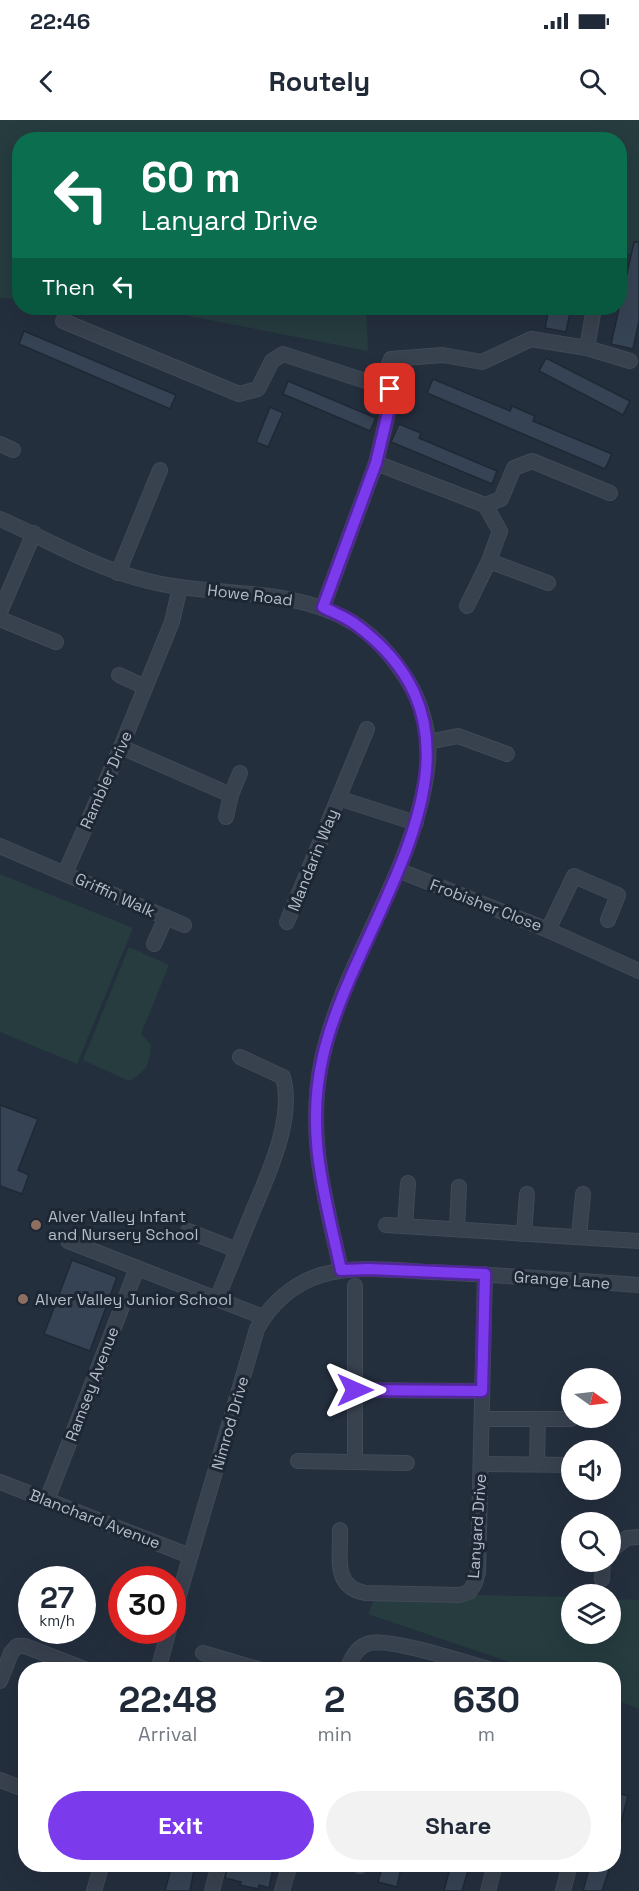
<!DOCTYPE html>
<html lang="en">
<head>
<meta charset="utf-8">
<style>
	body { margin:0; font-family:"Space Grotesk",sans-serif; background:#f2f2f3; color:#1f2937; height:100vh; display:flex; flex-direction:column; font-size:22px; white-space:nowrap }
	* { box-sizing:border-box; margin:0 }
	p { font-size:20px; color:#747a83 }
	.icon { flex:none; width:33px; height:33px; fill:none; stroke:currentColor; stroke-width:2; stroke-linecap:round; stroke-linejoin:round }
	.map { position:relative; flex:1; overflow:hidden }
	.details { position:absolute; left:18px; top:1542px; width:603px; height:210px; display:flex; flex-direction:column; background:#fff; border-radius:24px; box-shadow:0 6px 24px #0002 }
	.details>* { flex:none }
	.guide { position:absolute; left:12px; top:12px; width:615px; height:183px; border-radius:24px; box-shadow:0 6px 24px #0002; background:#0b6e4f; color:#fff; overflow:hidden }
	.needle { width:39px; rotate:104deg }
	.controls { position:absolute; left:561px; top:1248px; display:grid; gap:12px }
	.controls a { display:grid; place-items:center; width:60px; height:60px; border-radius:50%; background:#fff; box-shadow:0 6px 24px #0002; font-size:30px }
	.speed { position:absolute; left:18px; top:1446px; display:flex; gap:12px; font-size:30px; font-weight:700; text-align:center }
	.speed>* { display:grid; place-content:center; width:78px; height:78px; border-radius:50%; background:#fff; box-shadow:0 6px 24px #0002; line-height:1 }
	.speed small { font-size:15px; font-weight:400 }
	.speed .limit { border:9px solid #d22; background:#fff; color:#111 }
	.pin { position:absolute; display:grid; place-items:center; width:51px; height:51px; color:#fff; margin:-26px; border-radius:12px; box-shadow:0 3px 9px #0006 }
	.me { position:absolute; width:66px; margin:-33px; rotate:90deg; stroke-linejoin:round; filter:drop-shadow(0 0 4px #0008) }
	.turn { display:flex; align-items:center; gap:21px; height:126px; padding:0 30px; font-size:27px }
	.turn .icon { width:78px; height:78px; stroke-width:2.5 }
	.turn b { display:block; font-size:42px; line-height:51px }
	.then { display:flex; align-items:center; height:57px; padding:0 30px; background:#0003; gap:12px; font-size:22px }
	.eta { display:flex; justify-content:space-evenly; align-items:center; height:102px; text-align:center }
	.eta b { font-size:36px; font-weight:700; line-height:42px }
	.primary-button { display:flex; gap:12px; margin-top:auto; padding:12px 30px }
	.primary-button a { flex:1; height:69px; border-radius:36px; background:#7c3aed; color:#fff; font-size:24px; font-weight:700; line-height:69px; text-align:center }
	.primary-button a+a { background:#f2f2f3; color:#1f2937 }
	.status { display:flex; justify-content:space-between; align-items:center; height:42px; padding:0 30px; background:#fff; direction:ltr }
	.status svg { height:16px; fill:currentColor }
	header { display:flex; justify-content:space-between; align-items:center; height:78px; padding:0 30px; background:#fff; font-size:27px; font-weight:700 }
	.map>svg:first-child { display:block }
	.green { fill:#263c3f }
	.building { fill:#364354; stroke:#1f2835; stroke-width:1.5 }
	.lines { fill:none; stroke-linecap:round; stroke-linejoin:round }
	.street-casing { stroke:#414a57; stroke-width:16 }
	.street { stroke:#38414e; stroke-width:14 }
	.route-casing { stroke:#51269a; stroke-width:15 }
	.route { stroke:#7c3aed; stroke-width:10 }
	.education-dot { fill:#8d6e63; stroke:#1d2633; stroke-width:2 }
	.labels { text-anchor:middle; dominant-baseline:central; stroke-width:6; stroke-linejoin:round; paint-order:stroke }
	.street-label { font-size:16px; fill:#b4bcc9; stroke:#1d2633 }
	.poi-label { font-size:16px; fill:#b4bcc9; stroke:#1d2633; text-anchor:start }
</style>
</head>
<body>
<div class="status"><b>22:46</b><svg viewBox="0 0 49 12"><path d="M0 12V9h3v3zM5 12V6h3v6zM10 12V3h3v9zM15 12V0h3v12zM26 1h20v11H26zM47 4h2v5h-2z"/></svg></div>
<header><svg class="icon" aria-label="back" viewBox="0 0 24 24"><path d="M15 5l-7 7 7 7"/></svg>Routely<svg class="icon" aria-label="search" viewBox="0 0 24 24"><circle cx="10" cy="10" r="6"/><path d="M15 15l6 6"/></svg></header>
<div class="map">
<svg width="639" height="1771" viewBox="0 0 639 1771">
	<rect width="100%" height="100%" fill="#242f3e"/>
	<g class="green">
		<polygon points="0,0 639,0 639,136 620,132 620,20 20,20 19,179 0,178"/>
		<polygon points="148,188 366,188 368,231"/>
		<polygon points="0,754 133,808 77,944 0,912"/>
		<path d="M129,827L169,845L141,914L151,925C150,945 146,951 129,961L83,940Z"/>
		<polygon points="478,1475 571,1477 572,1514 610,1514 611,1479 639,1480 639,1589 614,1579 614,1550 530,1549 368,1494 374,1480"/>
	</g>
	<g class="building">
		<polygon points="634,122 639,122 639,201 633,229 611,224"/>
		<polygon points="549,188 571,188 566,212 545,208"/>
		<polygon points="24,211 176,275 170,289 19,224"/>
		<polygon points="546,238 630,281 623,295 539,251"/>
		<polygon points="433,259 510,291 512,286 535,296 533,301 612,334 605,349 427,273"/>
		<polygon points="288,261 376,298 370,311 283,274"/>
		<polygon points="270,287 283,293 268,327 256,322"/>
		<polygon points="399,304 421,313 419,318 497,351 492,364 391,322"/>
		<polygon points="0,985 38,999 18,1050 29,1055 22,1074 0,1066"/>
		<polygon points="72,1140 117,1157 90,1231 44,1214"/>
		<polygon points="614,1672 628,1676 617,1718 614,1717"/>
		<polygon points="172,1744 195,1744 190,1771 165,1771"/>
		<polygon points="228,1744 274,1744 269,1768 259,1765 258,1769 240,1765 241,1762 225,1758"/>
		<polygon points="383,1744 402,1744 397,1767 378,1762"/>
		<polygon points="451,1744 470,1744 462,1771 444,1771"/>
		<polygon points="590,1745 609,1750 602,1771 583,1771"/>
	</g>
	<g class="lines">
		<g class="street-casing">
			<g id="street">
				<polyline points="63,201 239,274 258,269 272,241 283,234 390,269"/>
				<polyline points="587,228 594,188"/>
				<polyline points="0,324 13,330"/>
				<polyline points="376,343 485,385 501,379 514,348 532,341 610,373"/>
				<path d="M0,399C49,420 96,449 148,461C216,478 289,465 352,502C373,515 391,535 404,555C417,574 425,597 428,620C430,638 426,660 422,678C401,769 342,848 322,939C306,1015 325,1077 341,1150"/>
				<polyline points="489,441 548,463"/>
				<polyline points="118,453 160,350"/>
				<polyline points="467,486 489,441 500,411 485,385"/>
				<polyline points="323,487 376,343 388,293 390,269 386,251 391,239 443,235 482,242 531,219 587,228 630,241"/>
				<polyline points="0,492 34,413"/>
				<polyline points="0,499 56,522"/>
				<polyline points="119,555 145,567"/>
				<polyline points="428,622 458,616 507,634"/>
				<polyline points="121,627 231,675"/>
				<polyline points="338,678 416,703"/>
				<polyline points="226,697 231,675 240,653"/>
				<polyline points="0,726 184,805"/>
				<polyline points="398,750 548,810 574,756 618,775 608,800"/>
				<polyline points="65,753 121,627 172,502 180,467"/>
				<polyline points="287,802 367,609"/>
				<polyline points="548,810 639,851"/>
				<polyline points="154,824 166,797"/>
				<polyline points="386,1105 639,1121"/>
				<polyline points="405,1106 408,1063"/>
				<polyline points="457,1109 459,1067"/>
				<polyline points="188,1111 237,1130"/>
				<polyline points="524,1114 527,1074"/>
				<polyline points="579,1117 583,1074"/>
				<polyline points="68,1121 263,1197"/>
				<polyline points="355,1166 355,1342"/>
				<path d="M217,1179C229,1150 240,1122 252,1093C268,1055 295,998 283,957L240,937"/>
				<polyline points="355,1270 482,1271"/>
				<polyline points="482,1299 571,1299"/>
				<polyline points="298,1341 407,1343"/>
				<polyline points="481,1344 572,1345"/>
				<polyline points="537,1344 538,1299"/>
				<polyline points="0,1362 190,1436"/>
				<polyline points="47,1380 137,1148"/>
				<path d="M340,1410C341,1437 332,1466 365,1473L460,1475L469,1472L475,1463L478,1452L485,1154"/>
				<polyline points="610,1431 627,1418 639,1417"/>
				<polyline points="602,1459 603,1442"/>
				<path d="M172,1499L257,1209C270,1184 294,1163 321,1155C356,1145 394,1150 430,1152C500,1155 569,1160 639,1165"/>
				<polyline points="203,1533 261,1550"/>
				<polyline points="158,1550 169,1510"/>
				<path d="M347,1550C351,1538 357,1526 370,1523C392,1518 466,1543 492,1550"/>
				<polyline points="0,1561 11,1533 17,1526 25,1526 87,1550"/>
				<polyline points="0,1660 26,1670"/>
				<polyline points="360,1746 360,1744"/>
				<polyline points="94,1771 102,1744"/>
				<polyline points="212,1771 219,1744"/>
				<polyline points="282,1771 290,1744"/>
				<polyline points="488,1771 495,1744"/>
				<polyline points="563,1771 570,1744"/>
			</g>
		</g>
		<use href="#street" class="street"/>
	</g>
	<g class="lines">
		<g class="route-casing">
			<path id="route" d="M355,1270L482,1271L485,1154L369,1149L341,1150C325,1076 305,1013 323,936C355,795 519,624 355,504C346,497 334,493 323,487L376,343L388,293L390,269"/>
		</g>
		<use href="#route" class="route"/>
	</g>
	<g class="education-dot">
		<circle cx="36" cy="1105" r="6"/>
		<circle cx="23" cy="1179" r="6"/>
	</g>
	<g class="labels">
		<g class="street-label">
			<text transform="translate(250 475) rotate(7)">Howe Road</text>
			<text transform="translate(106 660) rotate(-66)">Rambler Drive</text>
			<text transform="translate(313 740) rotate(-68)">Mandarin Way</text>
			<text transform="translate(115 775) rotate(24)">Griffin Walk</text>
			<text transform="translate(486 785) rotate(21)">Frobisher Close</text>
			<text transform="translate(562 1160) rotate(4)">Grange Lane</text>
			<text transform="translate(92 1264) rotate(-69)">Ramsey Avenue</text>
			<text transform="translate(230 1303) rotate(-74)">Nimrod Drive</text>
			<text transform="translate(95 1399) rotate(21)">Blanchard Avenue</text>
			<text transform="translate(477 1406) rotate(-86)">Lanyard Drive</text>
		</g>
		<g class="poi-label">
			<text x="48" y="1096">Alver Valley Infant<tspan x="48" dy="18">and Nursery School</tspan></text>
			<text x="35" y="1179">Alver Valley Junior School</text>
		</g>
	</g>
</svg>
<div class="controls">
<a><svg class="needle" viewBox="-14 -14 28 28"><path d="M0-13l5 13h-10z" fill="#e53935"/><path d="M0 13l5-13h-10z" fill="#747a83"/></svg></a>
<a><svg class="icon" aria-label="sound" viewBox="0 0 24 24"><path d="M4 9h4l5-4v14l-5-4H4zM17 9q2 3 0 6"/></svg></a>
<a><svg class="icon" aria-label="search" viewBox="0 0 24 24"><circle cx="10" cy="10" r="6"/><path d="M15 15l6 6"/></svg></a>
<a><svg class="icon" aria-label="layers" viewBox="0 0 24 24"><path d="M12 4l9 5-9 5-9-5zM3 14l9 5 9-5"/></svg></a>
</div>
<div class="speed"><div>27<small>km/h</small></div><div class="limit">30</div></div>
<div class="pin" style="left:390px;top:269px;background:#d93025"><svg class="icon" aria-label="arrive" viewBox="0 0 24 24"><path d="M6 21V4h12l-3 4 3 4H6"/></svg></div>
<svg class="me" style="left:355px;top:1270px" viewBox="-20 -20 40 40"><path d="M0-17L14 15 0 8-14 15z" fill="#7c3aed" stroke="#fff" stroke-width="4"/></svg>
<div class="guide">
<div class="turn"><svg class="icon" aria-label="left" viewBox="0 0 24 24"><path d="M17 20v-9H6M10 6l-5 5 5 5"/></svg><div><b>60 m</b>Lanyard Drive</div></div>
<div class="then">Then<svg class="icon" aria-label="left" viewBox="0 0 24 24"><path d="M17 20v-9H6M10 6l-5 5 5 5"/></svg></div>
</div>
<section class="details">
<div class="eta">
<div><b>22:48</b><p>Arrival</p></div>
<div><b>2</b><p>min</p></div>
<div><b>630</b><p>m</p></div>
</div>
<div class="primary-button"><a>Exit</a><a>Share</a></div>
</section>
</div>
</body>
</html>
